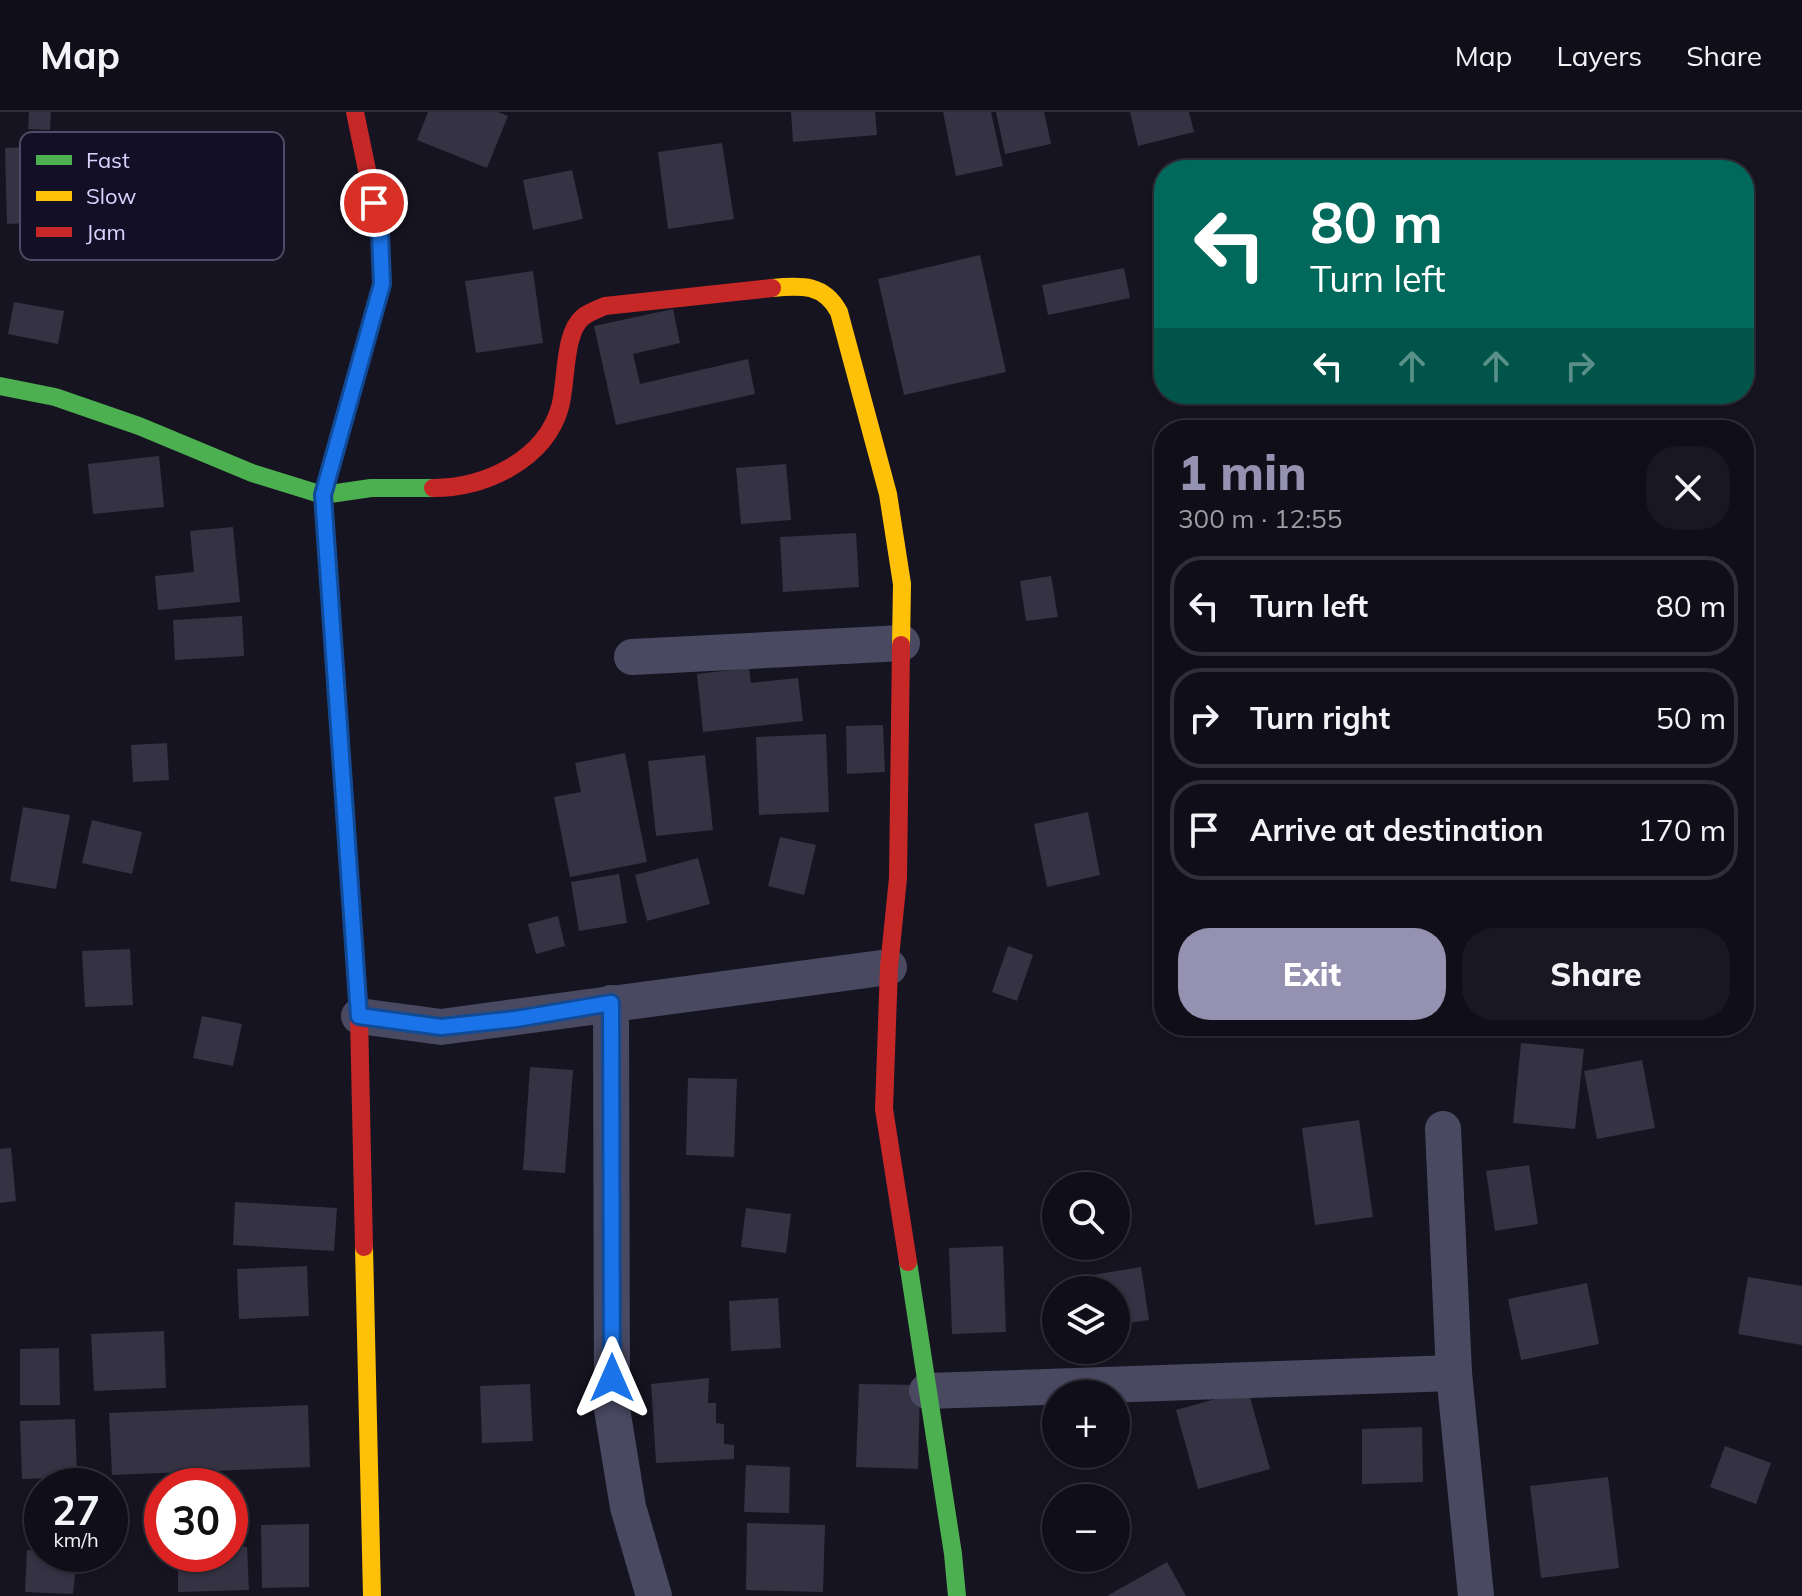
<!DOCTYPE html>
<html lang="en">
<head>
<meta charset="utf-8">
<style>
	body { margin:0; font-family:Mulish,sans-serif; background:#191822; color:#f1f3f6; height:100vh; display:flex; flex-direction:column; font-size:30px; white-space:nowrap }
	* { box-sizing:border-box; margin:0 }
	p { font-size:26px; color:#9c9ca2 }
	.icon { flex:none; width:44px; height:44px; fill:none; stroke:currentColor; stroke-width:2; stroke-linecap:round; stroke-linejoin:round }
	.map { position:relative; flex:1; overflow:hidden }
	.side { position:absolute; left:1154px; top:308px; width:600px; height:616px; display:flex; flex-direction:column; background:#100f19; border-radius:32px; box-shadow:0 2px 6px #0004,0 0 0 2px #302f38 }
	.side>* { flex:none }
	.hud { position:absolute; left:1154px; top:48px; width:600px; height:244px; border-radius:32px; box-shadow:0 2px 6px #0004,0 0 0 2px #302f38; background:#00695c; color:#fff; overflow:hidden }
	.controls { position:absolute; left:1042px; top:1060px; display:grid; gap:16px }
	.controls a { display:grid; place-items:center; width:88px; height:88px; border-radius:50%; background:#100f19; box-shadow:0 2px 6px #0004,0 0 0 2px #302f38; font-size:40px }
	.speed { position:absolute; left:24px; top:1356px; display:flex; gap:16px; font-size:40px; font-weight:700; text-align:center }
	.speed>* { display:grid; place-content:center; width:104px; height:104px; border-radius:50%; background:#100f19; box-shadow:0 2px 6px #0004,0 0 0 2px #302f38; line-height:1 }
	.speed small { font-size:20px; font-weight:400 }
	.speed .limit { border:12px solid #d22; background:#fff; color:#111 }
	.pin { position:absolute; display:grid; place-items:center; width:68px; height:68px; color:#fff; margin:-34px; border:4px solid #fff; border-radius:50%; box-shadow:0 2px 8px #0007 }
	.me { position:absolute; width:88px; margin:-44px; rotate:0deg; stroke-linejoin:round; filter:drop-shadow(0 0 6px #0008) }
	.turn { display:flex; align-items:center; gap:28px; height:168px; padding:0 24px; font-size:36px }
	.turn .icon { width:104px; height:104px; stroke-width:2.5 }
	.turn b { display:block; font-size:56px; line-height:68px }
	.lanes { display:flex; align-items:center; height:76px; padding:0 24px; background:#0003; justify-content:center; gap:40px; direction:ltr }
	.lanes .off { opacity:.35 }
	.round { display:grid; place-items:center; flex:none; width:84px; height:84px; border-radius:32px; background:#191822 }
	.headline { display:flex; align-items:center; justify-content:space-between; height:136px; padding:0 24px }
	h1 { font-size:48px; font-weight:800; line-height:60px; color:#9591b1 }
	.button { display:flex; gap:16px; margin-top:auto; padding:16px 24px }
	.button a { flex:1; height:92px; border-radius:32px; background:#9591b1; color:#fff; font-size:32px; font-weight:800; line-height:92px; text-align:center }
	.button a+a { background:#191822; color:#f1f3f6 }
	ul { padding:0; list-style:none }
	li { display:flex; align-items:center; gap:24px; height:100px; margin:0 16px 12px; padding:0 8px; border:4px solid #302f38; border-radius:32px }
	li div { flex:1 }
	li b { display:block; font-size:30px }
	li em { font-style:normal }
	header { display:flex; align-items:center; gap:48px; box-sizing:border-box; height:112px; padding:0 40px; background:#100f19; border-bottom:2px solid #302f38 }
	header strong { font-size:38px }
	nav { display:flex; gap:44px; margin-inline-start:auto; font-size:28px }
	.map>svg:first-child { display:block }
	.building { fill:#343243 }
	.lines { fill:none; stroke-linecap:round; stroke-linejoin:round }
	.street { stroke:#4a4962; stroke-width:36 }
	.fast { stroke:#4caf50; stroke-width:18 }
	.slow { stroke:#ffc107; stroke-width:18 }
	.jam { stroke:#c62828; stroke-width:18 }
	.route-casing { stroke:#114b97; stroke-width:20 }
	.route { stroke:#1a73e8; stroke-width:14 }
	.key { fill:#130f26; stroke:#4e4a67; stroke-width:2 }
	.key-label { font-size:22px; fill:#d9d4ff }
</style>
</head>
<body>
<header>
<strong>Map</strong>
<nav><a>Map</a><a>Layers</a><a>Share</a></nav>
</header>
<div class="map">
<svg width="1802" height="1484" viewBox="0 0 1802 1484">
	<rect width="100%" height="100%" fill="#161421"/>
	<g class="building">
		<polygon points="29,0 51,0 50,18 28,17"/>
		<polygon points="428,0 498,0 508,4 487,56 417,28"/>
		<polygon points="791,0 875,0 877,23 793,30"/>
		<polygon points="943,0 991,0 1003,54 956,64"/>
		<polygon points="996,0 1044,0 1051,32 1005,42"/>
		<polygon points="1130,0 1189,0 1194,20 1138,34"/>
		<polygon points="722,31 734,107 668,117 658,40"/>
		<polygon points="49,34 51,110 7,112 5,36"/>
		<polygon points="1333,46 1334,58 1287,58 1286,50"/>
		<polygon points="572,58 583,107 533,118 523,68"/>
		<polygon points="980,143 1006,260 904,283 878,167"/>
		<polygon points="1124,156 1130,186 1048,203 1042,173"/>
		<polygon points="533,159 543,231 476,241 465,169"/>
		<polygon points="14,190 64,199 58,232 8,222"/>
		<polygon points="673,197 680,231 633,242 640,272 748,247 755,282 616,313 594,214"/>
		<polygon points="159,344 164,395 93,402 88,352"/>
		<polygon points="786,352 791,408 741,412 736,356"/>
		<polygon points="233,415 240,490 158,498 155,464 194,460 190,419"/>
		<polygon points="856,421 859,475 783,480 780,425"/>
		<polygon points="1051,464 1058,505 1026,509 1020,469"/>
		<polygon points="242,504 244,544 175,548 173,508"/>
		<polygon points="749,556 751,571 798,566 803,609 703,620 697,562"/>
		<polygon points="883,613 885,660 847,662 846,614"/>
		<polygon points="826,622 829,700 759,703 756,625"/>
		<polygon points="167,631 169,668 133,670 131,633"/>
		<polygon points="625,641 647,750 570,765 554,685 581,680 575,651"/>
		<polygon points="705,643 713,718 656,724 648,649"/>
		<polygon points="23,695 70,703 56,777 10,769"/>
		<polygon points="1088,700 1100,763 1047,775 1034,712"/>
		<polygon points="92,708 142,720 132,762 82,751"/>
		<polygon points="780,725 816,733 804,783 768,774"/>
		<polygon points="698,746 710,792 647,809 635,763"/>
		<polygon points="619,762 627,811 579,819 571,770"/>
		<polygon points="558,804 565,834 536,842 528,812"/>
		<polygon points="1008,834 1033,843 1017,889 992,880"/>
		<polygon points="130,837 133,893 85,895 82,839"/>
		<polygon points="202,904 242,912 233,954 193,946"/>
		<polygon points="1521,931 1584,937 1575,1017 1513,1011"/>
		<polygon points="1642,948 1655,1016 1597,1027 1584,959"/>
		<polygon points="530,955 573,958 565,1061 523,1058"/>
		<polygon points="688,966 737,967 734,1045 686,1043"/>
		<polygon points="1359,1008 1373,1105 1315,1113 1302,1016"/>
		<polygon points="11,1036 16,1089 0,1091 0,1037"/>
		<polygon points="1529,1053 1538,1112 1495,1119 1486,1059"/>
		<polygon points="235,1090 337,1096 334,1139 233,1133"/>
		<polygon points="746,1096 791,1102 786,1141 741,1135"/>
		<polygon points="1003,1134 1006,1220 952,1222 949,1136"/>
		<polygon points="307,1154 309,1204 239,1207 237,1157"/>
		<polygon points="1141,1155 1149,1208 1116,1213 1116,1178 1069,1178 1068,1167"/>
		<polygon points="1748,1165 1802,1174 1802,1233 1738,1222"/>
		<polygon points="1587,1171 1599,1232 1521,1248 1508,1187"/>
		<polygon points="778,1186 781,1236 731,1239 729,1189"/>
		<polygon points="164,1219 166,1276 94,1279 91,1222"/>
		<polygon points="59,1236 60,1293 20,1293 20,1237"/>
		<polygon points="709,1266 708,1291 716,1291 716,1311 724,1312 724,1332 734,1333 734,1347 656,1351 651,1272"/>
		<polygon points="530,1272 533,1329 482,1331 480,1274"/>
		<polygon points="859,1272 920,1273 918,1357 856,1355"/>
		<polygon points="1248,1278 1270,1357 1198,1377 1176,1298"/>
		<polygon points="308,1293 310,1355 112,1363 109,1301"/>
		<polygon points="75,1307 77,1365 22,1367 20,1309"/>
		<polygon points="1422,1315 1423,1370 1362,1372 1362,1317"/>
		<polygon points="1725,1334 1771,1351 1756,1392 1710,1375"/>
		<polygon points="746,1353 790,1355 789,1401 744,1400"/>
		<polygon points="1608,1365 1619,1456 1541,1466 1530,1374"/>
		<polygon points="747,1411 825,1413 823,1480 746,1478"/>
		<polygon points="309,1412 309,1475 262,1476 261,1413"/>
		<polygon points="230,1434 247,1435 249,1478 178,1480 178,1442 230,1442"/>
		<polygon points="27,1438 42,1439 42,1442 77,1442 73,1482 25,1480"/>
		<polygon points="1167,1450 1186,1484 1107,1484"/>
	</g>
	<g class="lines">
		<g class="street">
			<polyline points="632,545 902,531"/>
			<polyline points="611,891 612,1297 628,1395 654,1484"/>
			<polyline points="359,904 441,915 889,855"/>
			<polyline points="1443,1017 1454,1261 1476,1484"/>
			<polyline points="927,1279 1454,1261"/>
		</g>
		<g class="fast">
			<polyline points="0,274 55,285 139,314 252,361 323,383 371,376 433,376"/>
			<polyline points="908,1150 953,1442 957,1484"/>
		</g>
		<g class="slow">
			<path d="M772,176C802,173 824,172 839,200L888,382L902,472L901,533"/>
			<polyline points="325,406 354,831"/>
			<polyline points="364,1135 372,1484"/>
		</g>
		<g class="jam">
			<path d="M433,376C485,376 545,348 560,295C567,271 563,221 583,205C589,200 598,197 605,194L772,176"/>
			<polyline points="325,406 323,383 382,172 380,121 355,0"/>
			<polyline points="901,533 898,766 889,855 884,997 908,1150"/>
			<polyline points="354,831 359,904 364,1135"/>
		</g>
	</g>
	<g class="lines">
		<g class="route-casing">
			<polyline id="route" points="374,91 380,121 382,172 323,383 359,904 441,915 516,907 611,891 612,1266"/>
		</g>
		<use href="#route" class="route"/>
	</g>
	<rect x="20" y="20" width="264" height="128" rx="12" class="key"/>
	<rect x="36" y="43" width="36" height="10" fill="#4caf50"/>
	<rect x="36" y="79" width="36" height="10" fill="#ffc107"/>
	<rect x="36" y="115" width="36" height="10" fill="#c62828"/>
	<g class="key-label">
		<text x="86" y="56">Fast</text>
		<text x="86" y="92">Slow</text>
		<text x="86" y="128">Jam</text>
	</g>
</svg>
<div class="controls">
<a><svg class="icon" aria-label="search" viewBox="0 0 24 24"><circle cx="10" cy="10" r="6"/><path d="M15 15l6 6"/></svg></a>
<a><svg class="icon" aria-label="layers" viewBox="0 0 24 24"><path d="M12 4l9 5-9 5-9-5zM3 14l9 5 9-5"/></svg></a>
<a>+</a>
<a>−</a>
</div>
<div class="speed"><div>27<small>km/h</small></div><div class="limit">30</div></div>
<div class="pin" style="left:374px;top:91px;background:#d93025"><svg class="icon" aria-label="arrive" viewBox="0 0 24 24"><path d="M6 21V4h12l-3 4 3 4H6"/></svg></div>
<svg class="me" style="left:612px;top:1266px" viewBox="-20 -20 40 40"><path d="M0-17L14 15 0 8-14 15z" fill="#1a73e8" stroke="#fff" stroke-width="4"/></svg>
<div class="hud">
<div class="turn"><svg class="icon" aria-label="left" viewBox="0 0 24 24"><path d="M17 20v-9H6M10 6l-5 5 5 5"/></svg><div><b>80 m</b>Turn left</div></div>
<div class="lanes"><svg class="icon" aria-label="left" viewBox="0 0 24 24"><path d="M17 20v-9H6M10 6l-5 5 5 5"/></svg><svg class="icon off" aria-label="ahead" viewBox="0 0 24 24"><path d="M12 20V5M6 11l6-6 6 6"/></svg><svg class="icon off" aria-label="ahead" viewBox="0 0 24 24"><path d="M12 20V5M6 11l6-6 6 6"/></svg><svg class="icon off" aria-label="right" viewBox="0 0 24 24"><path d="M7 20v-9h11M14 6l5 5-5 5"/></svg></div>
</div>
<section class="side">
<div class="headline"><div><h1>1 min</h1><p>300 m · 12:55</p></div><a class="round"><svg class="icon" aria-label="close" viewBox="0 0 24 24"><path d="M6 6l12 12M18 6L6 18"/></svg></a></div>
<ul>
<li><svg class="icon" aria-label="left" viewBox="0 0 24 24"><path d="M17 20v-9H6M10 6l-5 5 5 5"/></svg><div><b>Turn left</b></div><em>80 m</em></li>
<li><svg class="icon" aria-label="right" viewBox="0 0 24 24"><path d="M7 20v-9h11M14 6l5 5-5 5"/></svg><div><b>Turn right</b></div><em>50 m</em></li>
<li><svg class="icon" aria-label="arrive" viewBox="0 0 24 24"><path d="M6 21V4h12l-3 4 3 4H6"/></svg><div><b>Arrive at destination</b></div><em>170 m</em></li>
</ul>
<div class="button"><a>Exit</a><a>Share</a></div>
</section>
</div>
</body>
</html>
